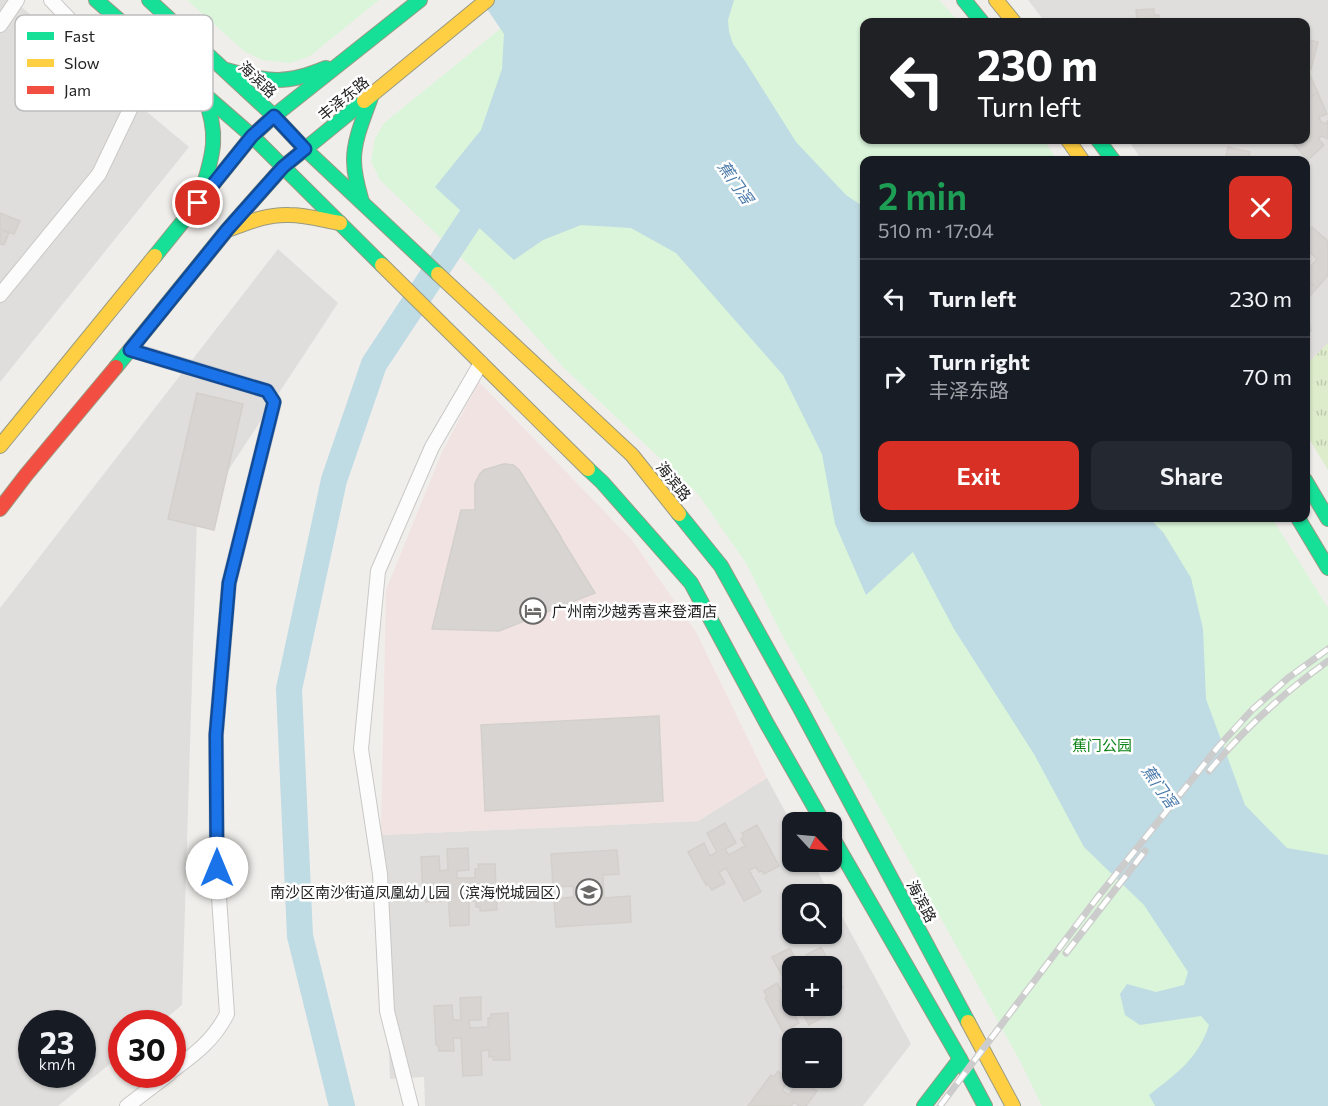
<!DOCTYPE html>
<html lang="en">
<head>
<meta charset="utf-8">
<style>
	body { margin:0; font-family:Commissioner,"Noto Sans SC",sans-serif; background:#242831; color:#f1f3f6; height:100vh; display:flex; flex-direction:column; font-size:22px; white-space:nowrap }
	* { box-sizing:border-box; margin:0 }
	p { font-size:20px; color:#9ea1a6 }
	.icon { flex:none; width:33px; height:33px; fill:none; stroke:currentColor; stroke-width:2; stroke-linecap:round; stroke-linejoin:round }
	.map { position:relative; flex:1; overflow:hidden }
	.details { position:absolute; left:860px; top:156px; width:450px; height:366px; display:flex; flex-direction:column; background:#171b24; border-radius:12px; box-shadow:0 2px 4px #0004 }
	.details>* { flex:none }
	.hud { position:absolute; left:860px; top:18px; width:450px; height:126px; border-radius:12px; box-shadow:0 2px 4px #0004; background:#202124; color:#fff; overflow:hidden }
	.needle { width:39px; rotate:116deg }
	.tools { position:absolute; left:782px; top:812px; display:grid; gap:12px }
	.tools a { display:grid; place-items:center; width:60px; height:60px; border-radius:12px; background:#171b24; box-shadow:0 2px 4px #0004; font-size:30px }
	.speed { position:absolute; left:18px; top:1010px; display:flex; gap:12px; font-size:30px; font-weight:700; text-align:center }
	.speed>* { display:grid; place-content:center; width:78px; height:78px; border-radius:50%; background:#171b24; box-shadow:0 2px 4px #0004; line-height:1 }
	.speed small { font-size:15px; font-weight:400 }
	.speed .limit { border:9px solid #d22; background:#fff; color:#111 }
	.pin { position:absolute; display:grid; place-items:center; width:51px; height:51px; color:#fff; margin:-26px; border:3px solid #fff; border-radius:50%; box-shadow:0 2px 6px #0007 }
	.me { position:absolute; width:66px; margin:-33px; rotate:0deg; stroke-linejoin:round; filter:drop-shadow(0 0 4px #0008) }
	.turn { display:flex; align-items:center; gap:21px; height:126px; padding:0 18px; font-size:27px }
	.turn .icon { width:78px; height:78px; stroke-width:2.5 }
	.turn b { display:block; font-size:42px; line-height:51px }
	.round { display:grid; place-items:center; flex:none; width:63px; height:63px; border-radius:12px; background:#242831 }
	.head { display:flex; align-items:center; justify-content:space-between; height:102px; padding:0 18px }
	h1 { font-size:36px; font-weight:600; line-height:45px; color:#1e9e55 }
	.button { display:flex; gap:12px; margin-top:auto; padding:12px 18px }
	.button a { flex:1; height:69px; border-radius:12px; background:#d93025; color:#fff; font-size:24px; font-weight:600; line-height:69px; text-align:center }
	.button a+a { background:#242831; color:#f1f3f6 }
	ul { padding:0; list-style:none }
	li { display:flex; align-items:center; gap:18px; height:78px; padding:0 18px; border-top:2px solid #363941 }
	li div { flex:1 }
	li b { display:block; font-size:22px }
	li em { font-style:normal }
	.map>svg:first-child { display:block }
	.residential { fill:#dfdedc; fill-rule:evenodd }
	.commercial { fill:#f1e3e1 }
	.grass { fill:url(#grass-tufts) }
	.park { fill:#daf5da }
	.water { fill:#bfdbe3 }
	.lines { fill:none; stroke-linecap:round; stroke-linejoin:round }
	.river { stroke:#bfdbe3; stroke-width:26 }
	.building { fill:#d7d4d2; stroke:#d3d0cc; stroke-width:1.5 }
	.street-casing { stroke:#c9c8c7; stroke-width:16 }
	.fast-casing { stroke:#999a82; stroke-width:16 }
	.slow-casing { stroke:#999a82; stroke-width:16 }
	.jam-casing { stroke:#999a82; stroke-width:16 }
	.street { stroke:#fdfcfc; stroke-width:14 }
	.fast { stroke:#16e098; stroke-width:14 }
	.slow { stroke:#ffcf43; stroke-width:14 }
	.jam { stroke:#f24e42; stroke-width:14 }
	.rail-casing { stroke:#ccc; stroke-width:7 }
	.rail { stroke:#fff; stroke-width:4.5; stroke-dasharray:14; stroke-linecap:butt }
	.route-casing { stroke:#114b97; stroke-width:15 }
	.route { stroke:#1a73e8; stroke-width:10 }
	.labels { text-anchor:middle; dominant-baseline:central; stroke-width:5; stroke-linejoin:round; paint-order:stroke }
	.street-label { font-size:15px; fill:#222; stroke:#fff }
	.poi-label { font-size:15px; fill:#222; stroke:#fff; text-anchor:start }
	.park-label { font-size:15px; fill:#0c8416; stroke:#fff }
	.water-label { font-size:16px; font-style:italic; fill:#4a7aab; stroke:#fff }
	.key { fill:#fff; stroke:#bdbdbd; stroke-width:1.5 }
	.key-label { font-size:16px; fill:#222 }
</style>
</head>
<body>
<div class="map">
<svg width="1328" height="1106" viewBox="0 0 1328 1106">
	<defs>
		<pattern id="grass-tufts" width="24" height="20" patternUnits="userSpaceOnUse" patternTransform="scale(1.5)"><rect width="24" height="20" fill="#ddeccb"/><path d="M3 7l-1-3M5 7V3M7 7l1-3M15 17l-1-3M17 17v-4M19 17l1-3" fill="none" stroke="#bdcaae"/></pattern>
	</defs>
	<rect width="100%" height="100%" fill="#f0eeeb"/>
	<g class="residential">
		<polygon points="0,0 13,0 189,147 0,382"/>
		<polygon points="1028,0 1328,0 1328,343 1305,366 1305,160 1142,160 1128,140 1305,140 1305,22 1045,22"/>
		<path d="M278,249L338,303L197,518L182,1005L160,1023H122L121,1055L58,1106H0V608ZM32,1023H82V1074H32Z"/>
		<path d="M767,778L792,824V861H812L830,894H792V933H831V896L911,1044L863,1106H425L424,1077L390,1079L381,835L698,821L748,790V789ZM792,966H831V1005H792ZM792,1038H831V1077H792Z"/>
	</g>
	<polygon class="commercial" points="479,382 632,540 696,632 767,778 698,821 381,835 386,590 442,452"/>
	<polygon class="grass" points="1328,343 1328,470 1305,432 1305,366"/>
	<g class="park">
		<polygon points="187,0 379,0 310,56 290,63 262,60 244,51"/>
		<polygon points="536,0 939,0 959,22 864,22 864,140 1044,140 1057,160 864,160 864,518 1272,518 1328,608 1328,1106 1042,1106 1021,1063 907,857 781,633 746,563 698,494 564,368 493,288 380,180 371,161 375,139 384,123"/>
	</g>
	<path class="water" d="M481,0H734L728,20L729,32L733,44L745,61L796,142L846,195L864,207V518H1149L1163,532L1191,578L1203,629L1206,699L1245,805L1287,848L1328,855V1106H1155L1149,1095C1176,1074 1198,1059 1209,1025L1201,1016L1140,1025L1125,1015L1120,994L1127,984L1156,992L1184,985L1188,972L1144,905L1084,847L1034,754L954,629L913,552L866,595L835,524L822,454L783,375L676,253L631,228L581,225L543,240L514,260L435,187L481,130L502,69L504,34Z"/>
	<g class="lines">
		<polyline class="river" points="342,1106 300,936 289,689 334,480 374,364 470,219"/>
	</g>
	<g class="building">
		<polygon points="1154,9 1154,15 1159,15 1159,22 1137,22 1136,10"/>
		<polygon points="1305,39 1318,42 1311,69 1305,67"/>
		<polygon points="1309,73 1318,93 1305,99 1305,74"/>
		<polygon points="1318,93 1327,114 1319,117 1321,122 1326,124 1328,120 1328,139 1322,136 1318,139 1324,145 1308,160 1290,140 1305,140 1305,122 1308,120 1305,113 1305,99"/>
		<polygon points="1228,147 1250,152 1248,160 1225,160"/>
		<polygon points="0,213 20,221 14,234 0,229"/>
		<polygon points="1312,227 1328,241 1328,275 1317,288 1305,278 1305,273 1317,259 1305,248 1305,235"/>
		<polygon points="0,229 9,233 4,245 0,244"/>
		<polygon points="1305,278 1317,288 1305,301"/>
		<polygon points="1305,301 1311,331 1305,332"/>
		<polygon points="197,393 243,404 214,530 168,519"/>
		<polygon points="504,464 513,465 519,470 561,537 562,543 561,546 555,549 484,572 481,570 478,565 475,484 480,474 484,470"/>
		<polygon points="504,464 513,465 519,470 595,593 499,631 432,629 461,510 475,510 475,484 480,474 484,470"/>
		<polygon points="659,716 663,801 485,811 481,725"/>
		<polygon points="725,823 736,843 725,849 729,855 745,846 741,839 744,837 742,833 757,825 779,866 764,874 762,871 759,872 756,867 749,870 761,892 744,901 726,868 719,872 725,883 712,890 708,884 706,885 688,852 704,843 710,856 717,852 707,833"/>
		<polygon points="468,848 469,870 457,871 457,878 475,878 475,869 479,869 478,864 495,864 497,910 480,911 480,907 476,907 476,901 469,901 469,925 450,926 448,889 440,889 441,901 426,902 426,895 423,895 421,857 439,856 440,871 448,870 447,849"/>
		<polygon points="617,850 619,874 603,875 604,898 630,896 631,922 556,927 554,899 574,897 573,886 553,887 551,854"/>
		<polygon points="821,947 843,988 831,994 831,966 807,966 805,960 808,959 806,955"/>
		<polygon points="790,948 799,966 792,966 792,1005 822,1005 827,1015 809,1025 799,1006 792,1010 799,1023 783,1032 765,998 767,997 764,991 777,983 783,994 790,990 772,957"/>
		<polygon points="481,997 481,1020 469,1020 470,1028 488,1027 488,1018 491,1018 491,1014 508,1013 510,1060 493,1060 493,1056 489,1057 489,1050 481,1051 482,1075 463,1076 461,1038 453,1038 454,1051 439,1051 438,1045 436,1045 434,1006 452,1005 453,1020 461,1020 460,998"/>
		<polygon points="778,1071 790,1080 782,1090 789,1095 800,1079 817,1091 806,1106 799,1106 794,1102 791,1106 773,1106 771,1105 770,1106 748,1106 771,1075 774,1077"/>
	</g>
	<g class="lines">
		<g class="street-casing">
			<g id="street">
				<polyline points="0,25 17,0"/>
				<polyline points="0,295 99,174 136,97 90,41 51,0"/>
				<path d="M131,350L267,391L274,402L229,583L216,735L217,868L227,1014C214,1040 195,1054 172,1071"/>
				<polyline points="127,1106 169,1074"/>
				<polyline points="411,1106 387,1011 380,874 361,749 378,571 432,447 481,363"/>
			</g>
		</g>
		<g class="fast-casing">
			<g id="fast">
				<polyline points="96,0 252,136 382,265"/>
				<polyline points="149,0 274,116 305,149 438,274"/>
				<polyline points="964,0 982,22"/>
				<path d="M226,70C269,81 283,86 326,68"/>
				<polyline points="1098,140 1113,160"/>
				<path d="M202,190C214,153 219,133 204,96"/>
				<path d="M362,202C358,188 354,175 354,160C354,139 364,117 371,97"/>
				<polyline points="155,256 252,136 274,116 420,0"/>
				<polyline points="116,367 227,230 283,167 364,101"/>
				<polyline points="588,469 602,482 691,583 767,724 823,822"/>
				<polyline points="1305,480 1328,519"/>
				<polyline points="679,514 721,566 800,708 968,1022"/>
				<polyline points="1298,518 1328,568"/>
				<polyline points="831,835 960,1059 985,1106"/>
				<polyline points="924,1106 960,1059"/>
			</g>
		</g>
		<g class="slow-casing">
			<g id="slow">
				<polyline points="996,0 1014,22"/>
				<polyline points="364,101 487,0"/>
				<polyline points="1068,140 1082,160"/>
				<path d="M230,229C249,222 268,214 289,215C306,215 323,220 340,223"/>
				<polyline points="382,265 588,469"/>
				<polyline points="438,274 632,455 679,514"/>
				<polyline points="0,446 155,256"/>
				<polyline points="968,1022 1013,1106"/>
			</g>
		</g>
		<g class="jam-casing">
			<polyline id="jam" points="0,509 26,475 116,367"/>
		</g>
		<use href="#street" class="street"/>
		<use href="#fast" class="fast"/>
		<use href="#slow" class="slow"/>
		<use href="#jam" class="jam"/>
		<g class="rail-casing">
			<g id="rail">
				<path d="M1209,771C1244,729 1283,693 1328,661"/>
				<polyline points="1066,953 1145,851"/>
				<polyline points="940,1106 1097,898 1218,747 1252,710 1288,678 1328,649"/>
			</g>
		</g>
		<use href="#rail" class="rail"/>
	</g>
	<g class="lines">
		<g class="route-casing">
			<polyline id="route" points="198,203 252,136 274,116 305,149 283,167 227,230 130,350 267,391 274,402 229,583 216,735 217,868"/>
		</g>
		<use href="#route" class="route"/>
	</g>
	<defs>
		<g id="hotel-ring" transform="scale(1.35)"><circle r="9.5" fill="#fff" stroke="#6a6968" stroke-width="1.5"/><path d="M-6-4.5h1.5V1H6V5H4.5V3h-9V5H-6ZM-4 0a1.8 1.8 0 1 1 3.6 0ZM.5 0V-2.5h3Q6-2.5 6 0Z" fill="#6a6968"/></g>
		<g id="school-ring" transform="scale(1.35)"><circle r="9.5" fill="#fff" stroke="#6a6968" stroke-width="1.5"/><path d="M0-5L7-2L0 1L-7-2ZM-4 1L0 2.5L4 1V4Q0 6-4 4Z" fill="#6a6968"/></g>
	</defs>
	<g fill-rule="evenodd">
		<use href="#hotel-ring" x="533" y="611"/>
		<use href="#school-ring" x="589" y="892"/>
	</g>
	<g class="labels">
		<g class="street-label">
			<text transform="translate(258 79) rotate(43)">海滨路</text>
			<text transform="translate(343 98) rotate(-39)">丰泽东路</text>
			<text transform="translate(674 481) rotate(51)">海滨路</text>
			<text transform="translate(922 901) rotate(62)">海滨路</text>
		</g>
		<g class="poi-label">
			<text x="552" y="611">广州南沙越秀喜来登酒店</text>
			<text x="570" y="892" text-anchor="end">南沙区南沙街道凤凰幼儿园（滨海悦城园区）</text>
		</g>
		<g class="park-label">
			<text x="1102" y="745">蕉门公园</text>
		</g>
		<g class="water-label">
			<text transform="translate(736 182) rotate(55)">蕉门滘</text>
			<text transform="translate(1160 786) rotate(55)">蕉门滘</text>
		</g>
	</g>
	<rect x="15" y="15" width="198" height="96" rx="9" class="key"/>
	<rect x="27" y="32" width="27" height="8" fill="#16e098"/>
	<rect x="27" y="59" width="27" height="8" fill="#ffcf43"/>
	<rect x="27" y="86" width="27" height="8" fill="#f24e42"/>
	<g class="key-label">
		<text x="64" y="42">Fast</text>
		<text x="64" y="69">Slow</text>
		<text x="64" y="96">Jam</text>
	</g>
</svg>
<div class="tools">
<a><svg class="needle" viewBox="-14 -14 28 28"><path d="M0-13l5 13h-10z" fill="#e53935"/><path d="M0 13l5-13h-10z" fill="#9ea1a6"/></svg></a>
<a><svg class="icon" aria-label="search" viewBox="0 0 24 24"><circle cx="10" cy="10" r="6"/><path d="M15 15l6 6"/></svg></a>
<a>+</a>
<a>−</a>
</div>
<div class="speed"><div>23<small>km/h</small></div><div class="limit">30</div></div>
<div class="pin" style="left:198px;top:203px;background:#d93025"><svg class="icon" aria-label="arrive" viewBox="0 0 24 24"><path d="M6 21V4h12l-3 4 3 4H6"/></svg></div>
<svg class="me" style="left:217px;top:868px" viewBox="-20 -20 40 40"><circle r="19" fill="#fff"/><path d="M0-13L10 11 0 6-10 11z" fill="#1a73e8"/></svg>
<div class="hud">
<div class="turn"><svg class="icon" aria-label="left" viewBox="0 0 24 24"><path d="M17 20v-9H6M10 6l-5 5 5 5"/></svg><div><b>230 m</b>Turn left</div></div>
</div>
<section class="details">
<div class="head"><div><h1>2 min</h1><p>510 m · 17:04</p></div><a class="round" style="background:#d93025;color:#fff"><svg class="icon" aria-label="close" viewBox="0 0 24 24"><path d="M6 6l12 12M18 6L6 18"/></svg></a></div>
<ul>
<li><svg class="icon" aria-label="left" viewBox="0 0 24 24"><path d="M17 20v-9H6M10 6l-5 5 5 5"/></svg><div><b>Turn left</b></div><em>230 m</em></li>
<li><svg class="icon" aria-label="right" viewBox="0 0 24 24"><path d="M7 20v-9h11M14 6l5 5-5 5"/></svg><div><b>Turn right</b><p>丰泽东路</p></div><em>70 m</em></li>
</ul>
<div class="button"><a>Exit</a><a>Share</a></div>
</section>
</div>
</body>
</html>
